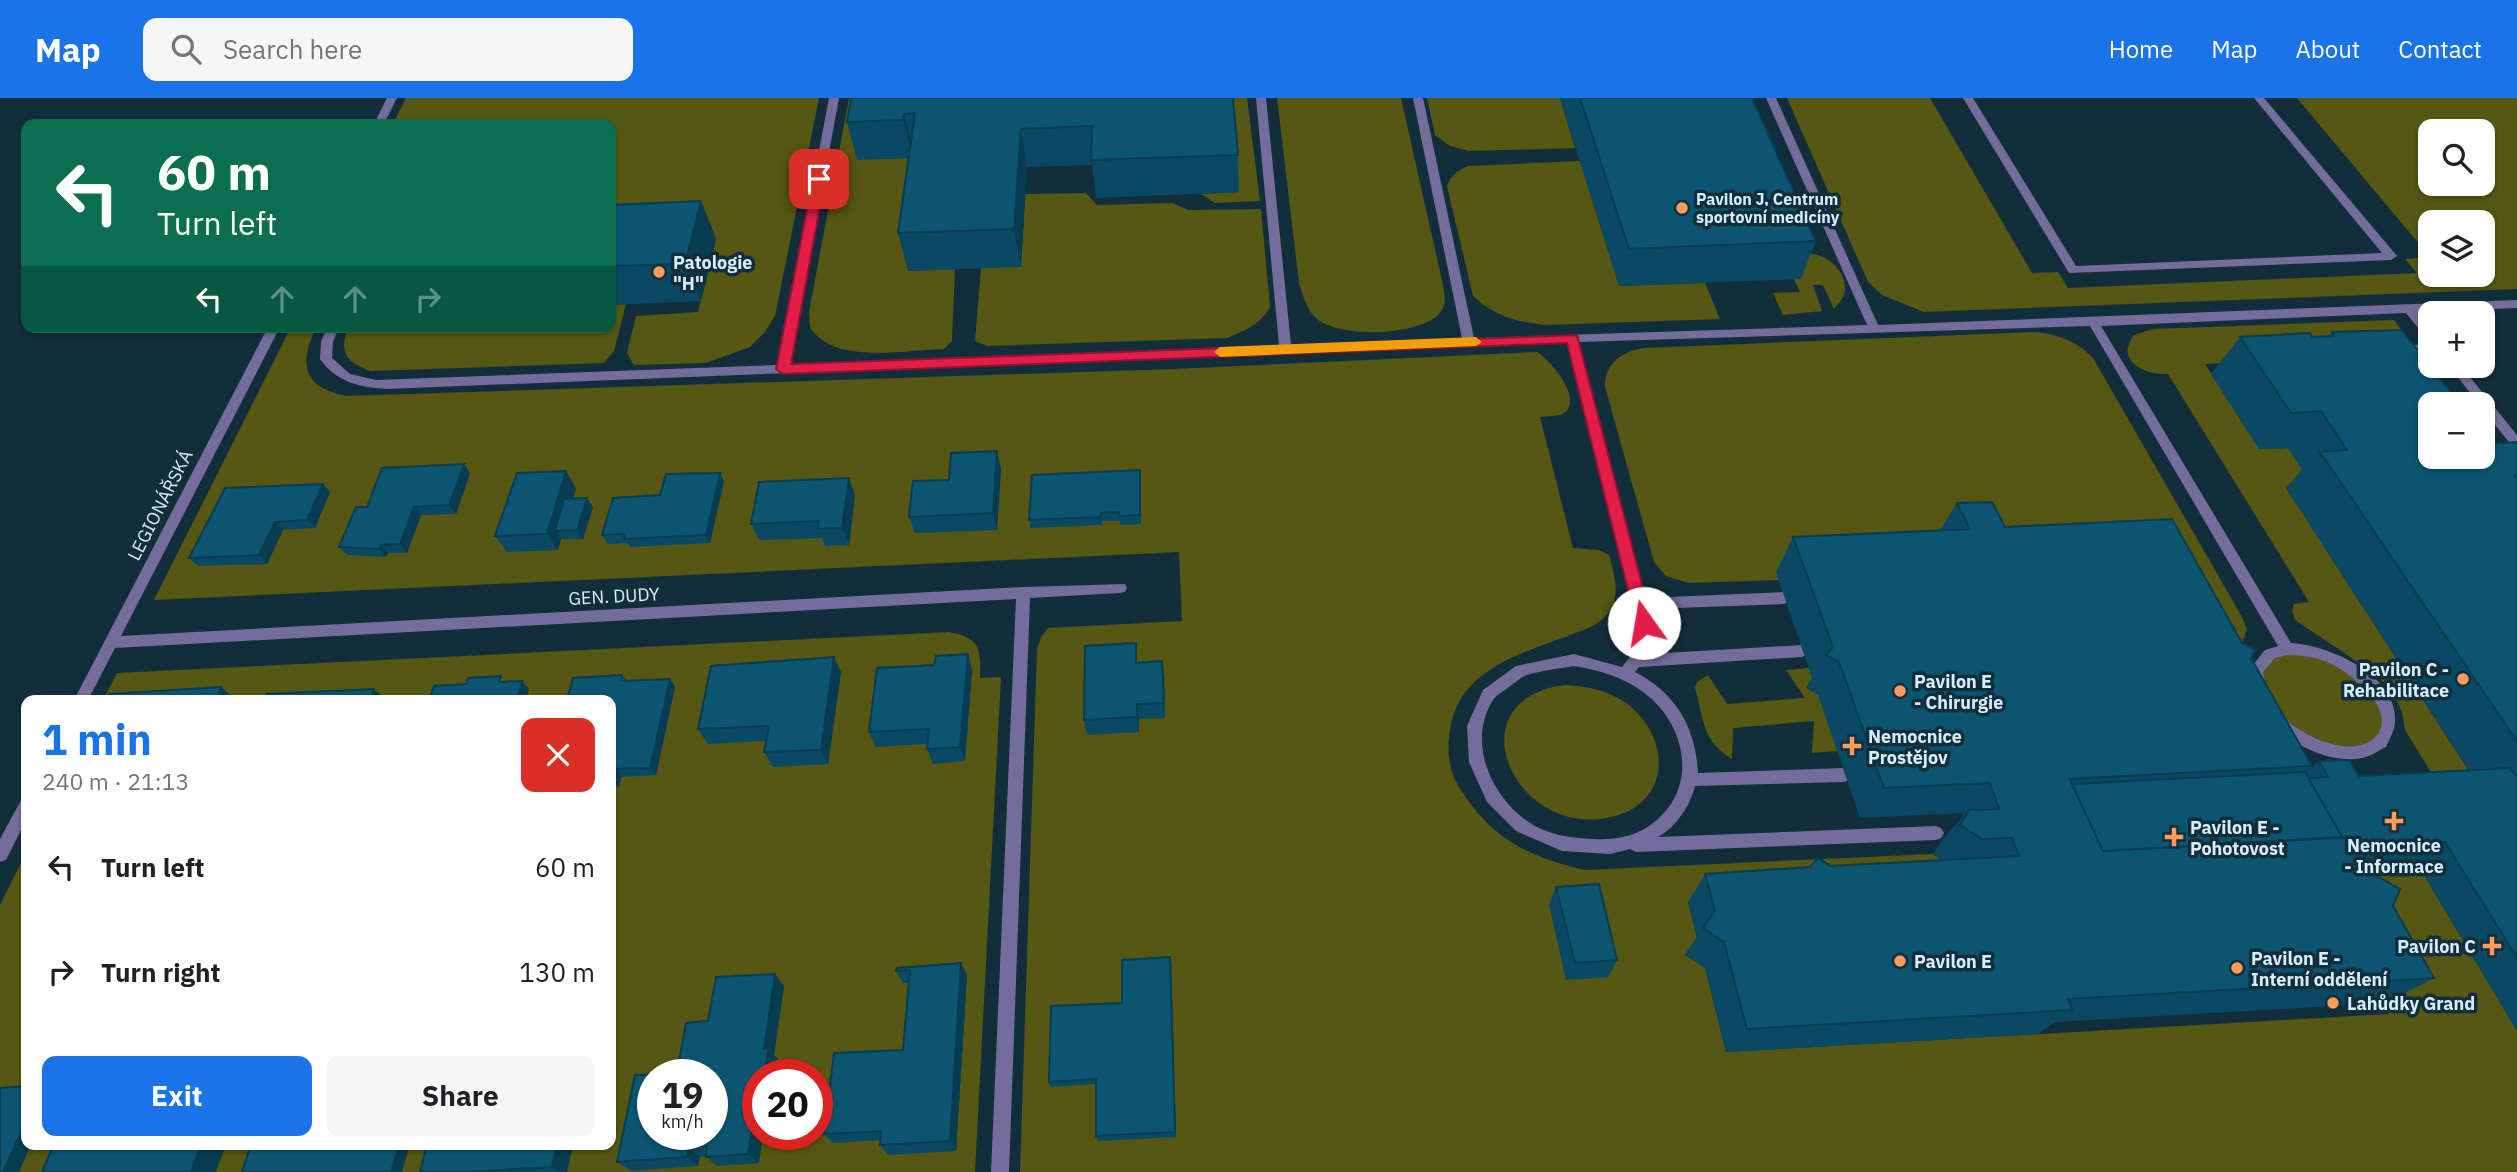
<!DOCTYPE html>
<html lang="en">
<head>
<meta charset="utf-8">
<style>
	body { margin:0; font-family:"IBM Plex Sans",sans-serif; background:#f6f6f6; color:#202124; height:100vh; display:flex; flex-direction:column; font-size:26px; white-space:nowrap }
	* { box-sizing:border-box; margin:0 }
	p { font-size:23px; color:#757577 }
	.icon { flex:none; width:38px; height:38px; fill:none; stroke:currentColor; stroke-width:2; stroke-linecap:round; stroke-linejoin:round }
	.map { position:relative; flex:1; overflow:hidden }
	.details { position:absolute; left:21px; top:597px; width:595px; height:455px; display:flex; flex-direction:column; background:#fff; border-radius:14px; box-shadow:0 2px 5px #0004 }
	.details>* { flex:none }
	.hud { position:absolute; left:21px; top:21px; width:595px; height:214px; border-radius:14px; box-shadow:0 2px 5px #0004; background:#0b6e4f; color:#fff; overflow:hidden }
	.tools { position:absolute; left:2418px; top:21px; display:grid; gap:14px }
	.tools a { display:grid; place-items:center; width:77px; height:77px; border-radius:14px; background:#fff; box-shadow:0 2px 5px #0004; font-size:35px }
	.speed { position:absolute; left:637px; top:961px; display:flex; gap:14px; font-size:35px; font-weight:700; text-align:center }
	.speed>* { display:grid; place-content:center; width:91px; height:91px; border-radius:50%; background:#fff; box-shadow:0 2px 5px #0004; line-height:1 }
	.speed small { font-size:18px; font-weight:400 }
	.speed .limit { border:10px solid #d22; background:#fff; color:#111 }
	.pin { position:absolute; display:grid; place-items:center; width:60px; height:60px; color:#fff; margin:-30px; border-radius:14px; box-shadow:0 4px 10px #0006 }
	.me { position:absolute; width:77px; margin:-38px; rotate:347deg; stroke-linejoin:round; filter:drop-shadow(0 0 5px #0008) }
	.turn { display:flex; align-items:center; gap:24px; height:147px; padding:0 21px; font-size:32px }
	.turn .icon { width:91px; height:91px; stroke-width:2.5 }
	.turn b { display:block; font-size:49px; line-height:60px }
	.lanes { display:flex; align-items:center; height:66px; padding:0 21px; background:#0003; justify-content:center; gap:35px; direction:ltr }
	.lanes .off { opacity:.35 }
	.round { display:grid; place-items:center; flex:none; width:74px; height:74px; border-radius:14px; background:#f6f6f6 }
	.overview { display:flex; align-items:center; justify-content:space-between; height:119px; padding:0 21px }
	h1 { font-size:42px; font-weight:700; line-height:52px; color:#1a73e8 }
	.primary-button { display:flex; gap:14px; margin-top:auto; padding:14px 21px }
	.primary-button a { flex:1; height:80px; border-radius:14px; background:#1a73e8; color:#fff; font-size:28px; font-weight:700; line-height:80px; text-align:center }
	.primary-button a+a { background:#f6f6f6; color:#202124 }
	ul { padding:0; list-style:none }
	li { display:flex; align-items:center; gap:21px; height:105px; padding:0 21px }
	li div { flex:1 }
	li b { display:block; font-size:26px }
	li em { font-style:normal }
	header { display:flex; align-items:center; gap:42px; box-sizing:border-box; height:98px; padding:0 35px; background:#1a73e8; color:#fff }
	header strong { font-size:33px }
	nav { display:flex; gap:38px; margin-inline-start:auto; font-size:24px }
	.search { width:490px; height:63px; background:#f6f6f6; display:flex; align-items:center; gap:18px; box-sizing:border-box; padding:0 24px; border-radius:14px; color:#757577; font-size:26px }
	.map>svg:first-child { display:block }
	.green { fill:#555712; fill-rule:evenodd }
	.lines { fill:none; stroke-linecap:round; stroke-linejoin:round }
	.service { fill:#746c9a; fill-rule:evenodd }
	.minor { fill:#746c9a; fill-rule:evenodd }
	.wall { fill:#094963 }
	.shaded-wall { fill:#083c50 }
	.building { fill:#0b5573; stroke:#083c50; stroke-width:2; fill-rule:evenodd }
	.route { fill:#e11d48; stroke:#92132f; stroke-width:2 }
	.slow { fill:#f59e0b }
	.poi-dot { fill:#ff9b5b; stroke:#132e3b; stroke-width:2.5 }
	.labels { text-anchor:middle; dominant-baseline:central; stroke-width:7; stroke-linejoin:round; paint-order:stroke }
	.far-poi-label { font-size:16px; font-weight:bold; fill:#d6eefb; stroke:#132e3b; text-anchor:start }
	.poi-label { font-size:18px; font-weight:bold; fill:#d6eefb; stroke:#132e3b; text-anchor:start }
	.street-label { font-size:18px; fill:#d6eefb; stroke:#132e3b }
</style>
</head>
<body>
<header>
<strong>Map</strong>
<div class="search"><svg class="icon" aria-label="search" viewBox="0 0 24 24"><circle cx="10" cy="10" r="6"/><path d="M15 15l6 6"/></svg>Search here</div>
<nav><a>Home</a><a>Map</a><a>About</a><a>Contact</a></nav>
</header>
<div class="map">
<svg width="2517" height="1074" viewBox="0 0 2517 1074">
	<rect width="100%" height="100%" fill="#132e3b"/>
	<g class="green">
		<polygon points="406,0 819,0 775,218 765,234 750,249 706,265 634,267 627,255 636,218 698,214 716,142 611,145 611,26 393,26"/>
		<path d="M849,0H931L857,61L912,60L908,173L955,171L952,243L944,251C903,252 836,267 810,230L809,214Z"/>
		<polygon points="1231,0 1247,0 1260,103 1215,105 1201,96 1238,94"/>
		<path d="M1277,0H1401L1443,187C1445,199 1447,208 1438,217C1416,238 1337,241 1315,219C1306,210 1303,197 1299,185Z"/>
		<polygon points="1427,0 1560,0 1575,50 1469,53 1450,48 1435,37"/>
		<path d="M1787,0H1930L2032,175L2058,174L2068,190L2417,175L2405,161L2430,159L2297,0H2517V191L1924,214L1882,197L1868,184ZM2431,33H2483V86H2431ZM2431,124H2483V177H2431Z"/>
		<path d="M1580,63L1619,188L1705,185L1720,221L1545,227C1517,224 1494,218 1473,198L1447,88C1451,77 1458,72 1469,68Z"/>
		<path d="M1086,95L1097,107L1172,105L1189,112L1261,111L1270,209C1260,227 1246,232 1227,240L987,248L975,243L981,170L1025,96Z"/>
		<path d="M1813,156C1830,158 1850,177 1844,197C1842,202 1837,207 1834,211L1823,187H1813L1822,213L1783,217L1773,195L1800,194L1794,181L1800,180L1790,157Z"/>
		<path d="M626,206L614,253L604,265L370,273C346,263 339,256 348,229H611V207Z"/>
		<path d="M2394,222L2413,247L2267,263L2205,266L2259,351L2288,350L2313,388L2286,390L2480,690L2442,692L2405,632L2402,614L2394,597L2377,577L2295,522L2292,513L2294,506L2309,504L2168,276C2145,277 2114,263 2134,237L2153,231Z"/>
		<path d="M291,229H316C299,266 302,289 346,298L1174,271L1537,254C1551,262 1586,304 1562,316C1555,319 1546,318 1540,319L1573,450L1599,452L1609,457C1614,475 1621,498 1609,514C1601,526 1586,531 1573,536C1523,555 1459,570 1450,632C1447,651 1448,672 1459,689C1491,740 1526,758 1584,772L1933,756L1954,770L1688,804L1697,840L1685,857L1705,870L1726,954L2389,916L2386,905L2312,768L2415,762L2517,933V1074H1020L1037,551L1041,539L1048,530L1182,523L1179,454L154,502Z"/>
		<path d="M2036,234C2059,237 2077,243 2093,260L2242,519L2247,531L2239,553L1779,482L1689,485L1666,478L1654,464L1605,289C1605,265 1621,254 1644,250Z"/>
		<path d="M949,534C980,540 981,550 980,580L1001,579L975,1074H0V807L26,755V1046H611V602H103L117,575ZM653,976H712V1036H653ZM758,976H817V1036H758Z"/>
		<polygon points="2318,554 2381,599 2384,639 2346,654 2273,620 2258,566 2270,556"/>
		<path d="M1809,570L1839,653L1812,655L1814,623L1733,630L1732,661C1702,643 1704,622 1695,590L1697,584L1708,577L1727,606L1805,600L1786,572Z"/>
		<path d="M1565,587C1587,588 1607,592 1626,605C1671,638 1673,705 1611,719C1515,742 1451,602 1565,587Z"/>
	</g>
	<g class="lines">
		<g class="service">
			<path d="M829,0H839L790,267L1279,247L1256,0H1266L1291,247L1462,240L1413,0H1423L1474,240L1867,227L1766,0H1776L1878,227L2517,202V210L2419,214L2431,229V242L2427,241L2406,215L2101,228L2291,545C2329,547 2399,578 2395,624C2395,632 2389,642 2386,649C2379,652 2373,657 2366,659C2326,671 2268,635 2253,599C2249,591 2250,581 2249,572L2265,552L2278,548L2090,228L1579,244L1645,500L1784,494L1789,496L1791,500L1789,504L1784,506L1648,511L1656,544L1648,556L1802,547L1807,549L1809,553L1807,557L1802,559L1639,569L1635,574C1676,595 1696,630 1698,675L1844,670L1849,672L1852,677L1849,682L1844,684L1695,688C1690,708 1676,729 1658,739L1936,728L1941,730L1944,735L1941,740L1936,742L1636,754L1630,751L1610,756L1562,753L1516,733L1487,704L1469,664L1467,628L1483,592L1516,568L1574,556L1622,569L1642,543L1567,244L386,291C359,289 336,284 320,261L321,244L327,229H339L333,244L332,260L350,276L376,282L778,267ZM2287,557C2301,557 2316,559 2329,565C2350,574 2403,616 2373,641C2349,662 2294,634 2277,613C2267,601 2265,589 2263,574L2275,560ZM1574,568C1599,572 1623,579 1643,594C1687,626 1699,690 1653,725C1636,739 1614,742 1593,741C1570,740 1547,737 1527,723C1490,697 1467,643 1493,602C1496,597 1504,593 1509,589C1515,585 1521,579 1527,577C1542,572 1559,571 1574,568Z"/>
			<polygon points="1963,0 1973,0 2076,168 2382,155 2254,0 2264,0 2397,158 2391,162 2069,175"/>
			<polygon points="2431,246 2431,254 2397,256 2391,252 2397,248"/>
			<polygon points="2449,268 2461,268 2517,337 2517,351 2513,349 2483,312 2483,306 2479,306"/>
		</g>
		<g class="minor">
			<polygon points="387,0 397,0 384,26 374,26"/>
			<polygon points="268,229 280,229 121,538 1023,489 1125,486 1127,490 1125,494 1120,495 1030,500 1009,1074 991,1074 1016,501 115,550 88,602 74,602"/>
			<polygon points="26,700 26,722 6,762 0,764 0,741 21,702"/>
		</g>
	</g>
	<g class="wall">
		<polygon points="851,0 1233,0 1238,57 1239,94 1096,100 1092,67 1027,69 1021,169 908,173 898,135 909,60 857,62 847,24"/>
		<polygon points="1560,0 1752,0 1816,143 1801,181 1619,188"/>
		<polygon points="701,103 716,141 701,203 611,207 611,107"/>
		<polygon points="2332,234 2431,306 2431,359 2517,344 2517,933 2415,762 2368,765 2434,880 2386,905 2055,924 2038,936 1726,954 1705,870 1685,857 1697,839 1688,804 1705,776 1942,762 1933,756 1942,742 1963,718 1962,715 1860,720 1818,597 1806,590 1812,580 1776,474 1793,439 1940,432 1957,405 2005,429 2251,560 2312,668 2305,674 2319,663 2359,678 2469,672 2286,390 2302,372 2288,350 2259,351 2211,276 2240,239 2312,239 2329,238"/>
		<polygon points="1001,370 997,432 915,435 909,419 949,382"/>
		<polygon points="470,375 456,416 421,417 407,455 388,455 386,459 347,457 339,449 367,409"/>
		<polygon points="1141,380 1141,426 1120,427 1120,423 1102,423 1102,427 1031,430 1029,422"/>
		<polygon points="724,383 710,445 630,449 627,445 608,446 602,437"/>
		<polygon points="323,386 330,394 315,430 283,432 267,466 198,468 189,460"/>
		<polygon points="576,390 573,401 587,400 593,409 583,441 561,441 558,452 507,454 495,438"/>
		<polygon points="855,397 849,447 825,448 822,440 759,442 751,426"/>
		<polygon points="968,556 972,572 965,663 933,666 927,651 928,646 876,649 869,634 934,567"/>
		<polygon points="1138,565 1164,579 1165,620 1139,621 1139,634 1087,637 1084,622"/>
		<polygon points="841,574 828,666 773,669 764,654 766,643 708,646 698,631"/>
		<polygon points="622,577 626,582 670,581 675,589 656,677 621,679 619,689 611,689 611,602"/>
		<polygon points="1556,789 1617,862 1608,879 1566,882 1549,807"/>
		<polygon points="961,865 967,877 956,1053 888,1057 880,1047 881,1042 833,1045 824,1036 903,952 908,885 903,885 896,873"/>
		<polygon points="1171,865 1176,1039 1098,1043 1096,1038 1096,986 1051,989 1049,984 1122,905"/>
		<polygon points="784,888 774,957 778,961 776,976 758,976 759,1065 717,1068 706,1058 700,1059 698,1068 631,1073 617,1064 677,975 708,923"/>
		<polygon points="573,1046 567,1074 420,1074"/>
	</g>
	<g class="shaded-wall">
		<polygon points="904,16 914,54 913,60 903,22"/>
		<polygon points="1021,31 1027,69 1021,169 1014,131"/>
		<polygon points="701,103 716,141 701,203 685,166"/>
		<polygon points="997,353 1001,370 997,432 993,415"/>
		<polygon points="464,366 470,375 456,416 449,407"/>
		<polygon points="1140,372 1141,380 1141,426 1140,417"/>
		<polygon points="566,373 576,390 563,433 555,433 561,441 558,452 547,436"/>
		<polygon points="720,375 724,383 710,445 706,437"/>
		<polygon points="849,380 855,397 849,447 842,430"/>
		<polygon points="323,386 330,394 315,430 307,422"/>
		<polygon points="587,400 593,409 583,441 577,432"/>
		<polygon points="414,409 421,417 407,455 400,446"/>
		<polygon points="275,424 283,432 267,466 259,457"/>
		<polygon points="381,447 388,455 386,459 379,451"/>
		<polygon points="968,556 972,572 965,663 960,649"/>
		<polygon points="834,559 841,574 828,666 821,652"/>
		<polygon points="1162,563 1164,579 1165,620 1164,605"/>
		<polygon points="670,581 675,589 656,677 650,670"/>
		<polygon points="522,583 529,591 526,602 517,602"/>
		<polygon points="221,589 236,602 216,602"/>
		<polygon points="374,591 382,598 381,602 370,602"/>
		<polygon points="1137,606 1139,621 1139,634 1137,619"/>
		<polygon points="615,671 621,679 619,689 613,681"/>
		<polygon points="1170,859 1171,865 1176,1039 1175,1034"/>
		<polygon points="961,865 967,877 956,1053 950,1043"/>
		<polygon points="775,876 784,888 774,957 778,961 776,976 765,976 764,951"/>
		<polygon points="758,992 758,1036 763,1036 759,1065 748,1056"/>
		<polygon points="26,1023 26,1046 31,1046 19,1074 3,1074"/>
		<polygon points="201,1046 226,1046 216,1074 191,1074"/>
		<polygon points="399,1046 410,1046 402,1074 391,1074"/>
		<polygon points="557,1046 573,1046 567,1074 560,1074 552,1069"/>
		<polygon points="688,1050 700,1059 698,1068 687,1059"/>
	</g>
	<g class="building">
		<polygon points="851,0 1233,0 1238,57 1091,62 1092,28 1021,31 1014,131 898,135 915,15 904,16 903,22 847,24"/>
		<polygon points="1580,0 1752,0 1816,143 1629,151"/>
		<polygon points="701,103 685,166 611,168 611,107"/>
		<polygon points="2402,232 2460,306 2431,306 2431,359 2483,359 2483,346 2517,344 2517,378 2515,378 2517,381 2517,643 2320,354 2347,352 2321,313 2291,315 2240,239 2310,235 2312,239 2334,238 2332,234"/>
		<polygon points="997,353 993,415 909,419 913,383 949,382 951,355"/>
		<polygon points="464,366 449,407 414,409 400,446 381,447 379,451 339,449 356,409 367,409 382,370"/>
		<polygon points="1140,372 1140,417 1119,418 1119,414 1101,415 1101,419 1029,422 1032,377"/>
		<polygon points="566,373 547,436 495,438 517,375"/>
		<polygon points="720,375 706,437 624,441 625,436 602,437 613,400 660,397 666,376"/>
		<polygon points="849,380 842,430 818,431 819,423 751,426 759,384"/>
		<polygon points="323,386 307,422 275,424 259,457 189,460 225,390"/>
		<polygon points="587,400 577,432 555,433 564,401"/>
		<polygon points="1992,404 2005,429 2172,421 2242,545 2256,552 2251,560 2312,668 2070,681 2103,753 2353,739 2375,777 2400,791 2393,808 2434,880 2068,901 2072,912 1747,931 1724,844 1703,830 1715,813 1705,776 1810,769 1818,760 1831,768 2019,758 2012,740 1982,741 1960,727 1969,712 1999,711 1990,685 1884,690 1839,564 1826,557 1833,549 1793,439 1970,431 1957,405"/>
		<polygon points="1136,545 1136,565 1162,563 1164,605 1137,606 1137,619 1084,622 1085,548"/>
		<polygon points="968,556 960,649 927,651 929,631 869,634 877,570 934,567 936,558"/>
		<polygon points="834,559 821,652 764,654 769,628 698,631 711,568"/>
		<polygon points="622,577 621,583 670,581 650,670 615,671 613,681 611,681 611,602 567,602 573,580"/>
		<polygon points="501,578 499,584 522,583 517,602 429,602 434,588 466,586 468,580"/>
		<polygon points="221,589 216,602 106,602 109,596"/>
		<polygon points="374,591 370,602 264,602 267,596"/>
		<polygon points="2349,662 2359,678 2510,670 2517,679 2517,860 2445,744 2359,748 2353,739 2342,739 2308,680 2328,679 2319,663"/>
		<polygon points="2305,674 2342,739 2103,753 2072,686"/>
		<polygon points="1599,786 1617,862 1575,865 1556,789"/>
		<polygon points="1170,859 1175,1034 1096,1038 1096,981 1049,984 1051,908 1122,905 1122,862"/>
		<polygon points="961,865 950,1043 880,1047 881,1033 824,1036 834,955 903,952 910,872 896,873 897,870"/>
		<path d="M775,876L764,951L768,950L765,976H758V992L748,1056L706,1059L707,1048L688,1050L687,1059L617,1064L635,977L677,975L686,925L708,923L716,879ZM653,976H712V1036H653Z"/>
		<polygon points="26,988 26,1023 3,1074 0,1074 0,990"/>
		<polygon points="54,1046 201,1046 191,1074 42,1074"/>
		<polygon points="251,1046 399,1046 391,1074 242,1074"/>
		<polygon points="427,1046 557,1046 552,1069 468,1074 420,1074"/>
	</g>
	<polygon class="route" points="819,78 825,81 791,266 1577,237 1652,525 1650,530 1644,532 1636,525 1567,245 783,276 776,271 813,81"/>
	<polygon class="slow" points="1476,239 1482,244 1476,248 1220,259 1214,254 1220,249"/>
	<g class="poi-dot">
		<circle cx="1682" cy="110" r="7"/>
		<circle cx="659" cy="174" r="7"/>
		<circle cx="2463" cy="581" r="7"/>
		<circle cx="1900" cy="593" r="7"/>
		<path d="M1848.5 637.5h7v7h7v7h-7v7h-7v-7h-7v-7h7z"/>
		<path d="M2390.5 712.5h7v7h7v7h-7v7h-7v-7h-7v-7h7z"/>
		<path d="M2170.5 728.5h7v7h7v7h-7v7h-7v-7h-7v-7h7z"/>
		<path d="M2488.5 837.5h7v7h7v7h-7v7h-7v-7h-7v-7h7z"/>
		<circle cx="1900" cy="863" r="7"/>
		<circle cx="2237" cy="870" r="7"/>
		<circle cx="2333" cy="905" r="7"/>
	</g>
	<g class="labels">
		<g class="far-poi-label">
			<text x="1696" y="101">Pavilon J, Centrum<tspan x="1696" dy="18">sportovní medicíny</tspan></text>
		</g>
		<g class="poi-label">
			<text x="673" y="164">Patologie<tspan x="673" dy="21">"H"</tspan></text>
			<text x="2449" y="571" text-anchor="end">Pavilon C -<tspan x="2449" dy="21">Rehabilitace</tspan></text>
			<text x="1914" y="583">Pavilon E<tspan x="1914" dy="21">- Chirurgie</tspan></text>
			<text x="1868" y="638">Nemocnice<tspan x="1868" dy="21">Prostějov</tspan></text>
			<text x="2190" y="729">Pavilon E -<tspan x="2190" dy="21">Pohotovost</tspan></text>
			<text x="2394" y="747" text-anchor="middle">Nemocnice<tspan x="2394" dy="21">- Informace</tspan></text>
			<text x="2476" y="848" text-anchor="end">Pavilon C</text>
			<text x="2251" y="860">Pavilon E -<tspan x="2251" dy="21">Interní oddělení</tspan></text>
			<text x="1914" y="863">Pavilon E</text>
			<text x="2347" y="905">Lahůdky Grand</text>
		</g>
		<g class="street-label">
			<text transform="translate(160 407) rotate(-63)">LEGIONÁŘSKÁ</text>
			<text transform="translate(614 498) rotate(-3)">GEN. DUDY</text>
		</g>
	</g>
</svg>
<div class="tools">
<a><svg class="icon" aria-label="search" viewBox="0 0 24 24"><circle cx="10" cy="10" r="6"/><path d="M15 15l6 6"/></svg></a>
<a><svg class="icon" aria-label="layers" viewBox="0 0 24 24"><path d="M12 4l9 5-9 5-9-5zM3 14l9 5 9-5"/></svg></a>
<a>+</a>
<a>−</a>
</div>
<div class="speed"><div>19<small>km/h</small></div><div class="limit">20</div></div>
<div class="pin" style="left:819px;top:81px;background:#d93025"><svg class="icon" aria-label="arrive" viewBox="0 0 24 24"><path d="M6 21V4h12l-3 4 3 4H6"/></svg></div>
<svg class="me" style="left:1644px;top:525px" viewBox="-20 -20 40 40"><circle r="19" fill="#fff"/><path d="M0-13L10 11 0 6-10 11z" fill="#e11d48"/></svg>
<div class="hud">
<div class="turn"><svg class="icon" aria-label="left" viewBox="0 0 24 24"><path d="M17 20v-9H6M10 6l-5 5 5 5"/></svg><div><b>60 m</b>Turn left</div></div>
<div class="lanes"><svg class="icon" aria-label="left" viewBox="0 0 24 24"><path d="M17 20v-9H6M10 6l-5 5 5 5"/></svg><svg class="icon off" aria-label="ahead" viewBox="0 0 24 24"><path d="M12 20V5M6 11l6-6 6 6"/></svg><svg class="icon off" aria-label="ahead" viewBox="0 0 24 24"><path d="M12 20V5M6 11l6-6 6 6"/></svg><svg class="icon off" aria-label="right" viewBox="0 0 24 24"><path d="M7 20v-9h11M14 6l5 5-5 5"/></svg></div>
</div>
<section class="details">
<div class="overview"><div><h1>1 min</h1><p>240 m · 21:13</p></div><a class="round" style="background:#d93025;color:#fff"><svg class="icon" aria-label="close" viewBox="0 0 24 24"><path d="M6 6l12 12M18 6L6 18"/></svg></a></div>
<ul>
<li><svg class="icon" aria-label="left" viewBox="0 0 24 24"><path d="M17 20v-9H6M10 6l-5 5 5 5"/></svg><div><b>Turn left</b></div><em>60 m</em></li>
<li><svg class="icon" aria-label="right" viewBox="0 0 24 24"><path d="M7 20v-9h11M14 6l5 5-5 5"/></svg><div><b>Turn right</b></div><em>130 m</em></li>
</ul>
<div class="primary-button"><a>Exit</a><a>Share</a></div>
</section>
</div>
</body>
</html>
